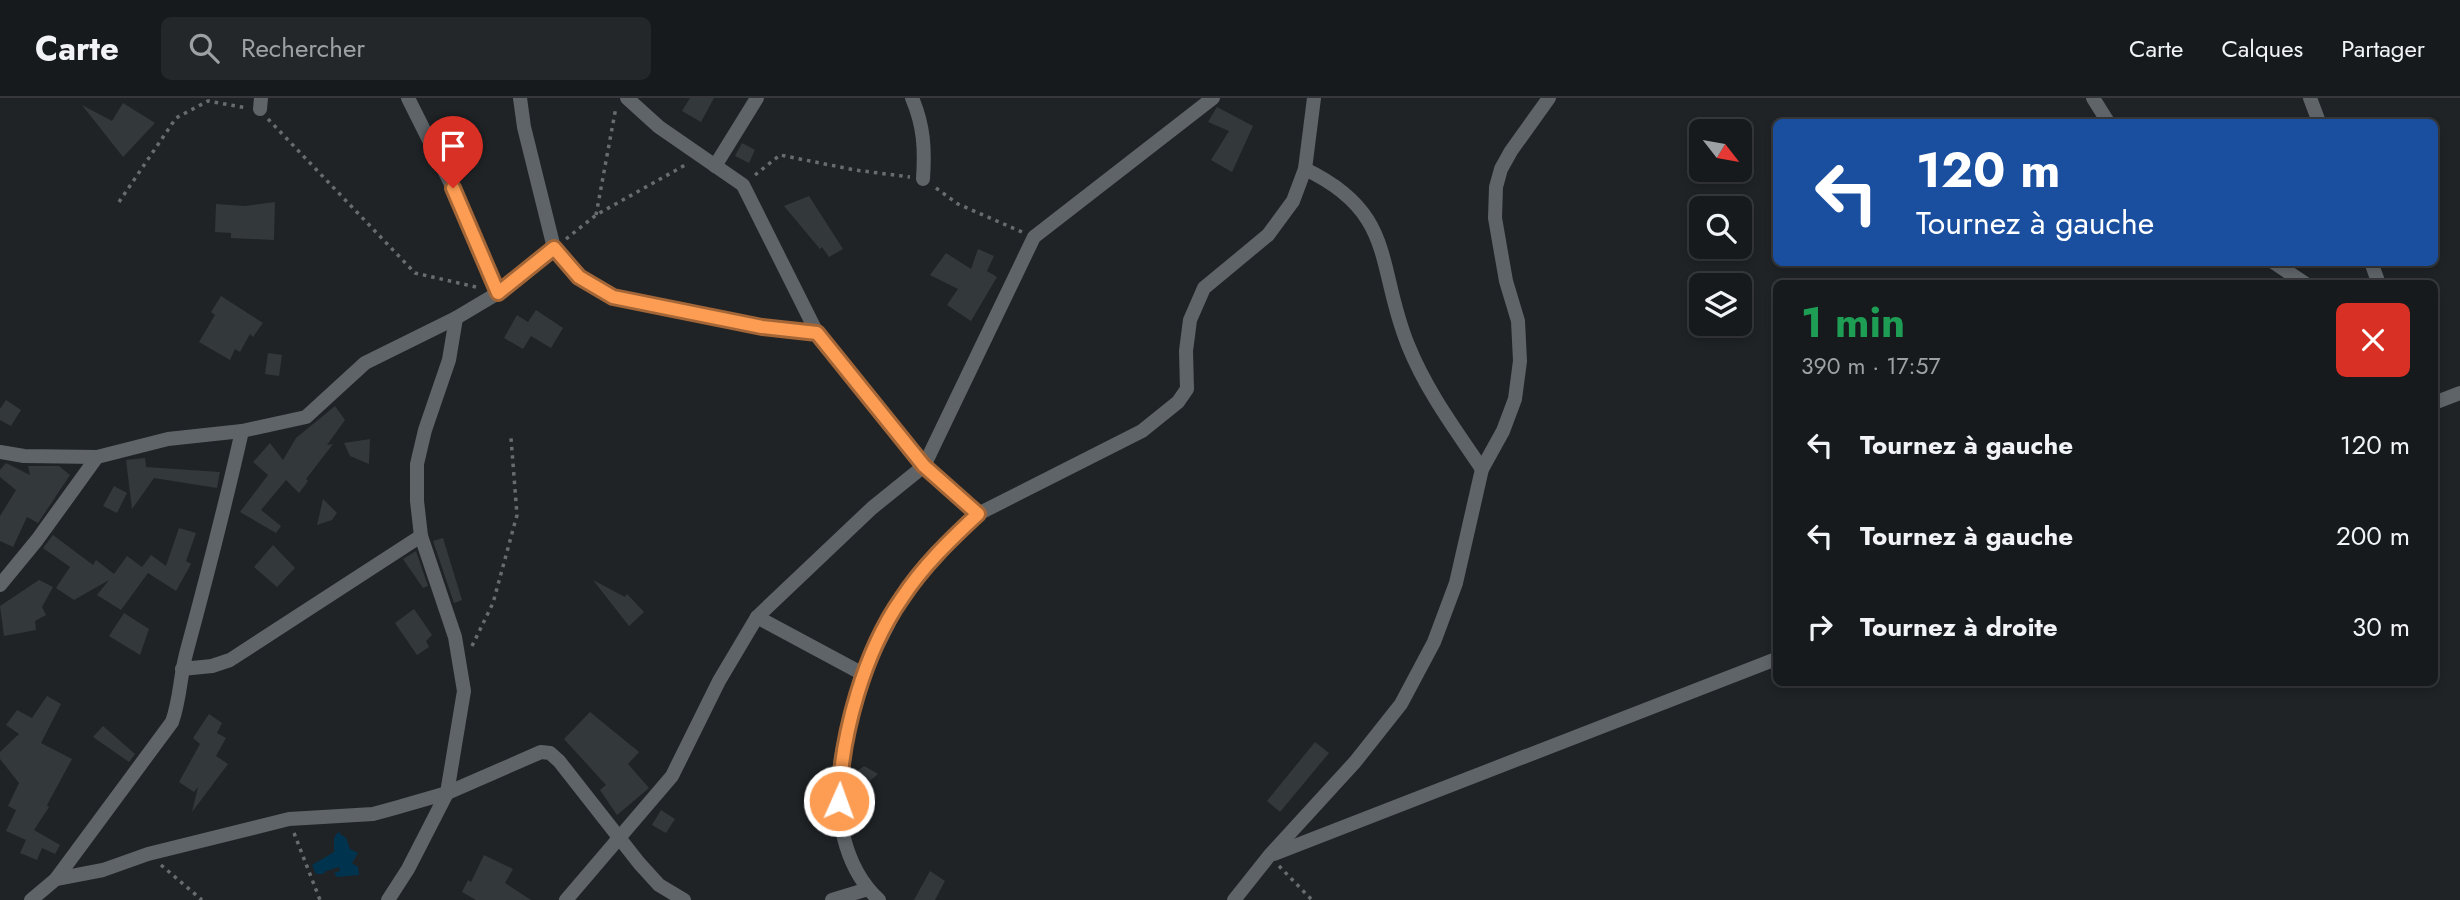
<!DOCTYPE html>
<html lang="fr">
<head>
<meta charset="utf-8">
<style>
	body { margin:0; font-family:Jost,sans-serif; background:#242729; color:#f1f3f6; height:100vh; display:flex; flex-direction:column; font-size:26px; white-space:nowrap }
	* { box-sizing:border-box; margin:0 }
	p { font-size:23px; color:#9ea1a3 }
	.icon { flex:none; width:38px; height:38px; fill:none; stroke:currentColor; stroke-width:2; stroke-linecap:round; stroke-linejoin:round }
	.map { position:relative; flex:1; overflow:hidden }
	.side { position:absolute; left:1773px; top:182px; width:665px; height:406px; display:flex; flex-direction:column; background:#171a1c; border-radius:10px; box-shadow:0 4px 10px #0003,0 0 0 2px #36383b }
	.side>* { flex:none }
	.hud { position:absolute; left:1773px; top:21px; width:665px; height:147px; border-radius:10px; box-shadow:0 4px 10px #0003,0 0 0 2px #36383b; background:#1a4fa0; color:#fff; overflow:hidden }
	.needle { width:46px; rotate:121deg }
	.fabs { position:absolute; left:1689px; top:21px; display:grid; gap:14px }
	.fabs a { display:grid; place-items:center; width:63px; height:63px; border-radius:10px; background:#171a1c; box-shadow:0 4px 10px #0003,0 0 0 2px #36383b; font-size:35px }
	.pin { position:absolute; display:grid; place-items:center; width:60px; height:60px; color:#fff; margin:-72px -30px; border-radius:50% 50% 50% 0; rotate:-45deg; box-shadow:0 0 7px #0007 }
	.pin .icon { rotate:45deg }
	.me { position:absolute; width:77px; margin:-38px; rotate:2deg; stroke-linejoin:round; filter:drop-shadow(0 0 5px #0008) }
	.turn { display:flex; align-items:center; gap:24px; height:147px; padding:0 28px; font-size:32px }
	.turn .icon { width:91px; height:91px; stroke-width:2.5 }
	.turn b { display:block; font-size:49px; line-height:60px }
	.round { display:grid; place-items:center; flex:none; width:74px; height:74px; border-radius:10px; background:#242729 }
	.overview { display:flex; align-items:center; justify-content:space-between; height:119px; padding:0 28px }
	h1 { font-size:42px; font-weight:700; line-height:52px; color:#1e9e55 }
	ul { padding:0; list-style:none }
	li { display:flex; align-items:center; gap:21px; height:91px; padding:0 28px }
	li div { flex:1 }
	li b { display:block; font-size:26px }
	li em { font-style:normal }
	header { display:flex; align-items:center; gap:42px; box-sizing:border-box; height:98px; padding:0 35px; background:#171a1c; border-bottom:2px solid #36383b }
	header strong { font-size:33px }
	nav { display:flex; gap:38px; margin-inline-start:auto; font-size:24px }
	.search { width:490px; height:63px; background:#242729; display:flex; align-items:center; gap:18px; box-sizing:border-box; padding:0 24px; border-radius:10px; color:#9ea1a3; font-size:26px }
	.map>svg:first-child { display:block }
	.green { fill:#00344e }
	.building { fill:#33383b }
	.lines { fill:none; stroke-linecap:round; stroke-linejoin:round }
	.path { stroke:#686c6e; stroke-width:3.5; stroke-dasharray:3.5 5; stroke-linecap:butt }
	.street { stroke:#5e6468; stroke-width:14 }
	.route-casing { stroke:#a46636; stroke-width:18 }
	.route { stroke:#fc9d53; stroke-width:12 }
</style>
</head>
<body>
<header>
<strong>Carte</strong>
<div class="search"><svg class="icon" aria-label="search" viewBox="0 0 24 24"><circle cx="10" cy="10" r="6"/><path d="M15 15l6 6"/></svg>Rechercher</div>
<nav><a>Carte</a><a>Calques</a><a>Partager</a></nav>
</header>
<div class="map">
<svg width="2460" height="802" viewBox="0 0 2460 802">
	<rect width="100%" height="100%" fill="#1f2326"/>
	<polygon class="green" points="338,734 346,740 350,751 358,755 352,765 358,769 359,777 337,779 334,775 340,773 339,769 326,773 323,776 316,776 312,767 334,754 334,740"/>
	<g class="building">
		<polygon points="690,0 714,0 701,24 682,13"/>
		<polygon points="123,5 155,25 123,59 82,7 112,23"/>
		<polygon points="1217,9 1253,28 1232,74 1211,62 1229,33 1208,24"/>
		<polygon points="742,45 755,52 749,65 735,58"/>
		<polygon points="809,98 843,151 829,159 822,149 820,151 784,108"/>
		<polygon points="275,104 274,142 231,140 231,135 215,134 216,106 245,108"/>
		<polygon points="978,151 994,158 987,173 997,179 971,223 947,207 958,191 930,177 946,155 971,171"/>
		<polygon points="221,198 263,225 253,239 250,236 240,254 235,251 230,262 199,244 215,217 211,214"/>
		<polygon points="536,212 563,230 551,250 531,238 523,251 504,240 517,217 528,224"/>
		<polygon points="268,255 282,257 279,278 265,276"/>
		<polygon points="6,302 21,312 11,328 0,322 0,311"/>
		<polygon points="335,308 345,322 327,347 333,346 306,381 308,383 299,395 286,382 261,412 281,428 276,435 240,414 268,377 253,364 270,345 283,362 296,340"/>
		<polygon points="370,341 369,366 350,358 344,345"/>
		<polygon points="145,360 146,369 220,374 217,390 154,380 132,411 126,362"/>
		<polygon points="6,365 30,377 28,368 59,368 70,377 38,425 27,419 13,449 0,443 0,418 16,392 0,379 0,372"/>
		<polygon points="114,388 127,395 117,415 103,408"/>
		<polygon points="323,401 337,415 332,422 317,427"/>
		<polygon points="179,430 196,435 186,463 191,466 176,493 148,475 121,512 97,497 109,482 74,502 56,490 70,469 43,450 53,437 93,467 96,462 114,476 127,458 142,469 151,457 166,468"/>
		<polygon points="443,440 462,502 454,505 433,443"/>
		<polygon points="273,447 295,470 277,489 254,469"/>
		<polygon points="416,453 428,488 423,490 403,461"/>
		<polygon points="39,482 53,489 42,509 46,517 35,523 36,532 4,538 0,508"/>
		<polygon points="593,482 625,499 627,496 644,514 629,528"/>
		<polygon points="414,511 432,537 426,543 429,549 417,557 395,525"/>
		<polygon points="124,515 149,531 140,557 109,538"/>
		<polygon points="47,598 61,606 41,645 72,661 47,707 49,709 34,732 60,747 55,756 42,750 37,762 20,755 26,742 6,733 16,712 8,708 19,685 0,661 0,654 19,636 6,627 17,612 32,620"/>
		<polygon points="590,614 639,654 628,666 649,690 617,717 600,692 606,687 564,641"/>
		<polygon points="209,616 222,625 217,635 226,640 216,658 228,666 192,714 198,689 194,694 179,684 200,646 193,640"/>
		<polygon points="103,628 135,656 129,664 93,639"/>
		<polygon points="1315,644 1329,655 1280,714 1267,703"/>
		<polygon points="864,668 878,676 858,693 848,680"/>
		<polygon points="661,712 675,721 666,735 652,727"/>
		<polygon points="484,757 513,771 505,785 531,802 476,802 462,794 468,782 471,784"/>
		<polygon points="930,773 945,783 935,802 914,802"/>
	</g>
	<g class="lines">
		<g class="path">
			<polyline points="268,21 415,175 476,189"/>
			<polyline points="755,77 780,57 855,72 910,79"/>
			<polyline points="936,90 958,106 1022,134"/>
			<polyline points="119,104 176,20 208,3 247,10"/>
			<polyline points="596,117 616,9"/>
			<polyline points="566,141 596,117 687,66"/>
			<polyline points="472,548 493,505 517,417 511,340"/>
			<polyline points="294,735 320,802"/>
			<polyline points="161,767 202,802"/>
			<polyline points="1279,768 1312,802"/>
		</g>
		<g class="street">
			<polyline points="408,0 453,90 498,195"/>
			<polyline points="627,0 659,29 743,87 817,235 924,368 978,416"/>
			<path d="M912,0C924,28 925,51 923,81"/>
			<polyline points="2093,0 2108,24"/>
			<polyline points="2310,0 2319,24"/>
			<polyline points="260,11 261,0"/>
			<polyline points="715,68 757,0"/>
			<path d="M1305,71C1397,115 1376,168 1408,247C1426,292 1455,331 1482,371"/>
			<polyline points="554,150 578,179 613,199 762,229 817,235"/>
			<polyline points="2273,164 2306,186"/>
			<polyline points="2371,164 2379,186"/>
			<polyline points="2434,305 2460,295"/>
			<polyline points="0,354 24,358 97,359 168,341 242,333 306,319 365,265 456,220 498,195 554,150 524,29 520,0"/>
			<polyline points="0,487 37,442 97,359"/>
			<path d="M757,519L863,576C856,605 844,636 840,666C834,713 843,769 879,802"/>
			<polyline points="182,571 212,568 230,562 421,438"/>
			<polyline points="863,576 901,501 942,450 978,416 1142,333 1178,304 1187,291 1186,253 1190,222 1204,190 1268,137 1293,103 1305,71 1314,0"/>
			<polyline points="1274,756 1776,561"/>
			<polyline points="56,781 103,772 148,756 289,721 373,716 395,710 447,695 541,654 550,655 559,663 639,765 659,787 684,802"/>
			<path d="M31,802L56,781L172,624C180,602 180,579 186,556C206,482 225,408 242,333"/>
			<polyline points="388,802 408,771 447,695 464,593 455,539 421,438 417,403 417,366 425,332 449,262 456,220"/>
			<polyline points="566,802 672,678 719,583 757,519 872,410 924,368 1034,139 1213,0"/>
			<polyline points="832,802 868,791"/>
			<polyline points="1234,802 1269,758 1355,664 1401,606 1434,544 1456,485 1482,371 1503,333 1515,301 1520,263 1518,223 1506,183 1495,120 1496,89 1501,71 1511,53 1549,0"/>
		</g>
	</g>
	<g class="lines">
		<g class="route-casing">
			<path id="route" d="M453,90L498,195L554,150L579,179L613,199L762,229L817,235L924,368L978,416C950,442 923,468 902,500C864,554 841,637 839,703"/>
		</g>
		<use href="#route" class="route"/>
	</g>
</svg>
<div class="fabs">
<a><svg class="needle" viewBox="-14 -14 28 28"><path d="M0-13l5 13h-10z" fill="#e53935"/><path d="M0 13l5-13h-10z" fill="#9ea1a3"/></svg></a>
<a><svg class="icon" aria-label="search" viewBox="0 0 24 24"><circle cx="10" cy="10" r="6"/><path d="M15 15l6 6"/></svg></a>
<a><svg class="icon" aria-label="layers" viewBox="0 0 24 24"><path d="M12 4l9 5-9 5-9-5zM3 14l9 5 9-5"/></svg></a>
</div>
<div class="pin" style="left:453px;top:90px;background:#d93025"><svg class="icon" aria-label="arrive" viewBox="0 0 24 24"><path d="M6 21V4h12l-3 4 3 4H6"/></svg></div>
<svg class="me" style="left:839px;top:703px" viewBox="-20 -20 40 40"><circle r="17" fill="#fc9d53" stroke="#fff" stroke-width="3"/><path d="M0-11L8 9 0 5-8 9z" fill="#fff"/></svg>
<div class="hud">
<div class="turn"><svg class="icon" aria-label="left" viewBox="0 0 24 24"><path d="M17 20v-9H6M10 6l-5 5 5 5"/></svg><div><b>120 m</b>Tournez à gauche</div></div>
</div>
<section class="side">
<div class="overview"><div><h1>1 min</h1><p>390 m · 17:57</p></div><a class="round" style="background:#d93025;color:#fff"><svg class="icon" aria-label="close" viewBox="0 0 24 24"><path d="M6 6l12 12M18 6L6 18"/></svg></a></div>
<ul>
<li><svg class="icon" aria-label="left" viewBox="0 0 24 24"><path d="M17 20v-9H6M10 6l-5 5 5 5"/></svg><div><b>Tournez à gauche</b></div><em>120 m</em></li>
<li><svg class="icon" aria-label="left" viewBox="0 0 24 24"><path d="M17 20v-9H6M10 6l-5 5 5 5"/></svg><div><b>Tournez à gauche</b></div><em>200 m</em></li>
<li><svg class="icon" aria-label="right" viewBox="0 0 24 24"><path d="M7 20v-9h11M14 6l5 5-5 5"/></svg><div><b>Tournez à droite</b></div><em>30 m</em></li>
</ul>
</section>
</div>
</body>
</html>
